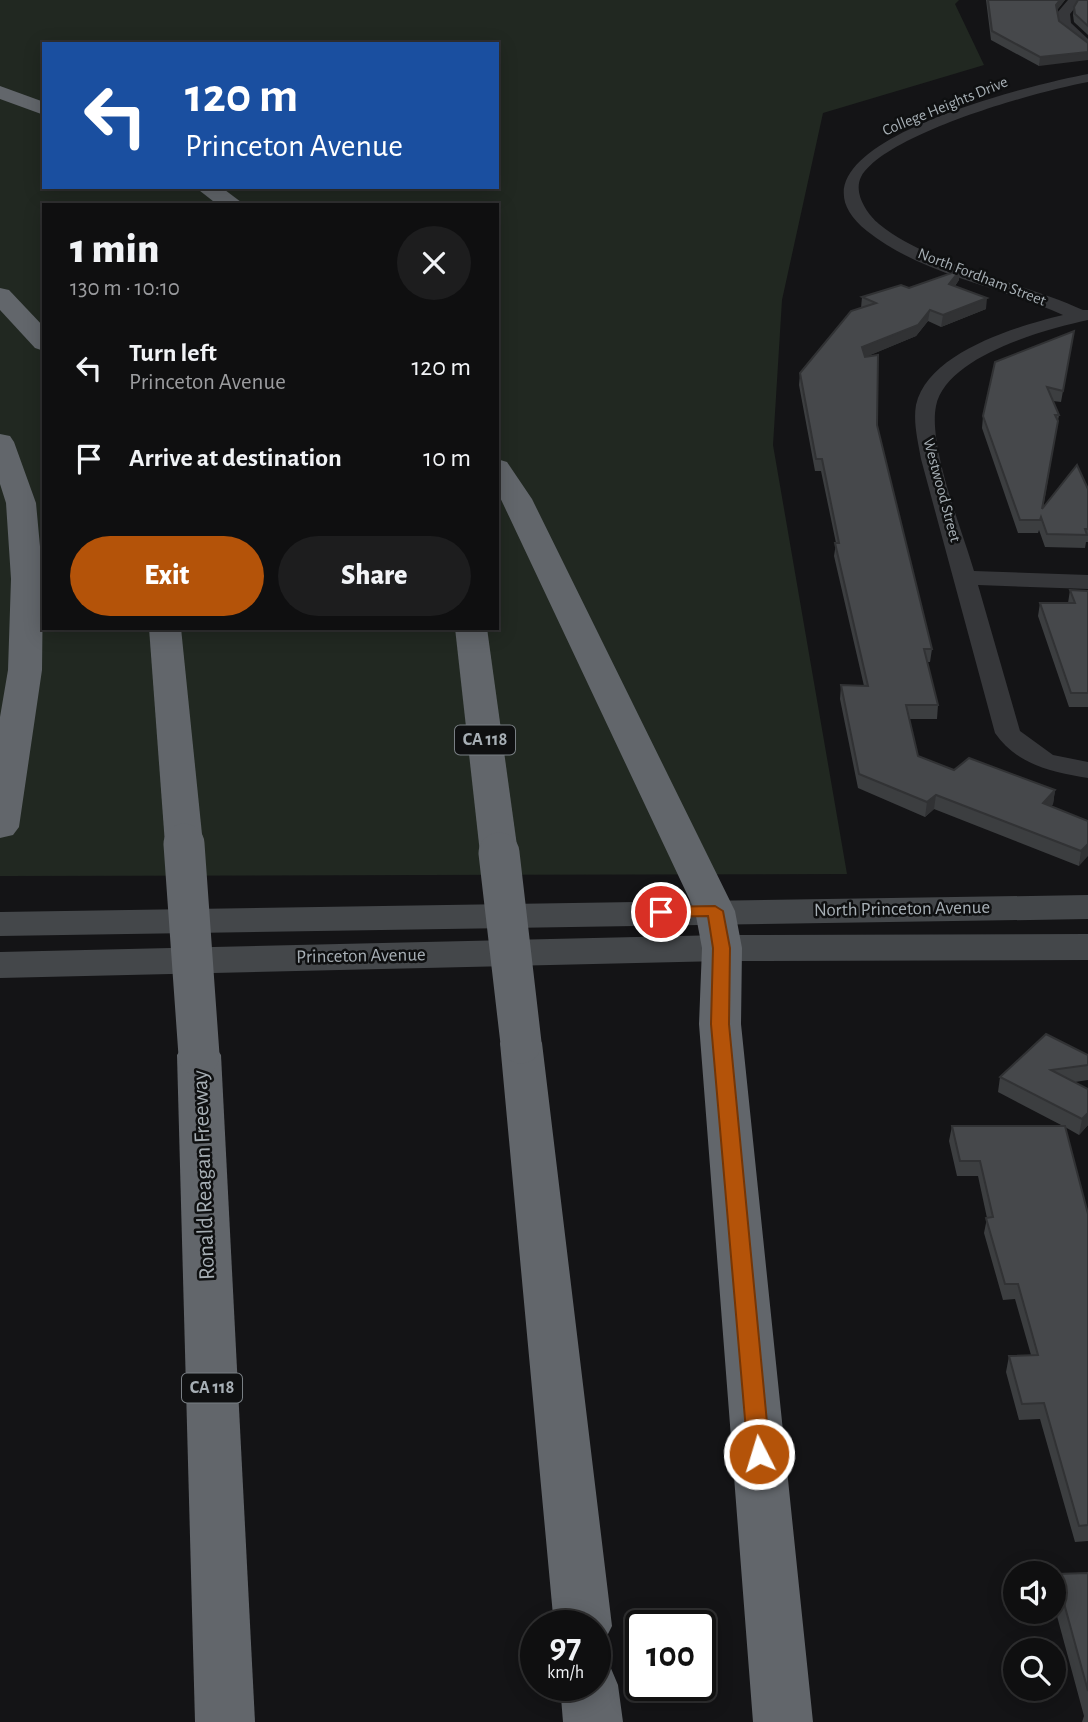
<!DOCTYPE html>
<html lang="en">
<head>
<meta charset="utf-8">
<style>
	body { margin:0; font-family:"Alegreya Sans",sans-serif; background:#1d1d1e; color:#f1f3f6; height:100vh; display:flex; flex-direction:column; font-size:26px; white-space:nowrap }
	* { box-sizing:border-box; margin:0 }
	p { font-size:23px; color:#9b9c9f }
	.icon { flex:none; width:38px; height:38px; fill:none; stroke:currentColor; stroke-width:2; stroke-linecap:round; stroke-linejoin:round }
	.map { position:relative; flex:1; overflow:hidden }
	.panel { position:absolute; left:42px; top:203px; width:457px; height:427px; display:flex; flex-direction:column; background:#0f0f10; border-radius:0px; box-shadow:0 4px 18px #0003,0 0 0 2px #2f2f30 }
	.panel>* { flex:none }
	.guide { position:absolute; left:42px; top:42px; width:457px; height:147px; border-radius:0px; box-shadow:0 4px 18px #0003,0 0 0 2px #2f2f30; background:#1a4fa0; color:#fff; overflow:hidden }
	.tools { position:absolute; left:1003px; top:1561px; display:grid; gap:14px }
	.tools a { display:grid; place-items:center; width:63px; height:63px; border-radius:50%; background:#0f0f10; box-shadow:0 4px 18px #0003,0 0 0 2px #2f2f30; font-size:35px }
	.speed { position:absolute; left:520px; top:1610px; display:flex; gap:14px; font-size:35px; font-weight:700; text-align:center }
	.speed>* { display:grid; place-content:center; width:91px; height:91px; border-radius:50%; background:#0f0f10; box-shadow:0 4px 18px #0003,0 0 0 2px #2f2f30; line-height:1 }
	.speed small { font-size:18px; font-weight:400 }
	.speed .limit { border:4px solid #111; border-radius:10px; background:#fff; color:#111 }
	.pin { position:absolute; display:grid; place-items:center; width:60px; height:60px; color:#fff; margin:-30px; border:4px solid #fff; border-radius:50%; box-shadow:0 2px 7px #0007 }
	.me { position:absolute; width:77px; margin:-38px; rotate:355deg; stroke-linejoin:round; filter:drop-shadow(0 0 5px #0008) }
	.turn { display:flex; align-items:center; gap:24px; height:147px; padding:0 28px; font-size:32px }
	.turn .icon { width:91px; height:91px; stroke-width:2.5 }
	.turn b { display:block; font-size:49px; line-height:60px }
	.round { display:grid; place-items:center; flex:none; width:74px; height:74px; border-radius:37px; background:#1d1d1e }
	.head { display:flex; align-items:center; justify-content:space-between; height:119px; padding:0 28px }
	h1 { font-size:42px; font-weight:800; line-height:52px }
	.cta { display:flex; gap:14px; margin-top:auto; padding:14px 28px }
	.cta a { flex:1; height:80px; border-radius:42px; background:#b45309; color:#fff; font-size:28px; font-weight:800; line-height:80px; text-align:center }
	.cta a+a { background:#1d1d1e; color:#f1f3f6 }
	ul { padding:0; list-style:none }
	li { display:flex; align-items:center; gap:21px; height:91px; padding:0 28px }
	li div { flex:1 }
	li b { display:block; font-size:26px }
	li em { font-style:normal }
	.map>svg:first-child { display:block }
	.green { fill:#212821; fill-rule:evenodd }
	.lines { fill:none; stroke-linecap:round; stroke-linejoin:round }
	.street { fill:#36373a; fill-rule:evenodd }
	.secondary { fill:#44474a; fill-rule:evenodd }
	.highway { fill:#62666b; fill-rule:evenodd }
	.highway-bridge { stroke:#62666b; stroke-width:41 }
	.wall { fill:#3c3e40 }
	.shaded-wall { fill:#313234 }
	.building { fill:#46484b; stroke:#313234; stroke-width:2 }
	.route { fill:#b45309; stroke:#753606; stroke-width:2 }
	.labels { text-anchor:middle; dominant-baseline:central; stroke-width:5; stroke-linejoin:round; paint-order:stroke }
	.far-street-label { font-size:16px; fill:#a7afb5; stroke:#0f1011 }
	.shield { fill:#0f1011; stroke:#797f84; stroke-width:2 }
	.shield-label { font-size:18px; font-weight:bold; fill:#a7afb5 }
	.street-label { font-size:19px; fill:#a7afb5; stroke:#0f1011 }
	.near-street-label { font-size:23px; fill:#a7afb5; stroke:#0f1011 }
</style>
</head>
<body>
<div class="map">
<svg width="1088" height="1722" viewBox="0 0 1088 1722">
	<rect width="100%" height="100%" fill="#141416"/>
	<path class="green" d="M0,0H959L955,4L984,65L823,113L782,300L773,445L847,874L0,876ZM44,44H497V187H44ZM44,205H497V628H44Z"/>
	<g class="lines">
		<g class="street">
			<polygon points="1068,0 1081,0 1070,14 1071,23 1088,39 1088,50 1060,27 1057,13"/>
			<path d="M1088,74V82C1039,91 886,133 861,177C853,193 867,214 879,224C931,266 1020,281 1083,310H1088V320C1046,329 946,356 936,406C928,446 962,530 974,571L1088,575V589L978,585L1020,731L1053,755L1088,762V778C1052,772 1017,765 995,733L921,459C918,441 913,423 916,405C928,352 1018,326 1063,315C1000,286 922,275 867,231C763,147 1039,83 1088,74Z"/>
		</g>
		<g class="secondary">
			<polygon points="1088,895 1088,919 0,936 0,912"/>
			<polygon points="1088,934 1088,960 722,961 0,978 0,952 722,935"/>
		</g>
		<g class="highway">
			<polygon points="0,86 44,102 44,115 0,99"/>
			<polygon points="195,187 221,187 245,205 218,205"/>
			<polygon points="0,288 9,290 44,327 44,351 35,348 0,310"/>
			<polygon points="0,434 10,436 14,442 36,503 43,579 42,670 19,827 13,835 0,838 0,717 8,670 11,579 6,503 0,484"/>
			<polygon points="497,459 507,462 532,499 735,911 742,948 741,1024 813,1722 753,1722 699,1024 702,948 695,911 497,491"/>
			<polygon points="149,628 181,628 203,844 197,852 184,855 171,852 165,844"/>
			<polygon points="455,628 487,628 518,853 513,861 499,864 485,861 480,853"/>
			<polygon points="521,1029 536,1033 542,1043 612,1626 603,1644 595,1647 595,1626 554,1626 500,1043 506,1033"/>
			<polygon points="199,1041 214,1045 221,1055 255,1722 195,1722 177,1055 184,1045"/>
			<polygon points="595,1661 610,1666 618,1685 623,1722 563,1722 560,1685 595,1685"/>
		</g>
		<g class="highway-bridge">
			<polyline points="184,844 199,1055"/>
			<polyline points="499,853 521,1043"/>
		</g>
	</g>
	<g class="wall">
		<polygon points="986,0 1065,0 1057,10 1039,66 991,40"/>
		<polygon points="1088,0 1088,35 1074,22 1073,15 1074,7"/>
		<polygon points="959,280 955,286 986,309 941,327 928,321 916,336 865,357 877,425 932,649 930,662 927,662 938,705 937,719 909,719 918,756 954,770 1055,790 1053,804 1051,806 1088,821 1079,866 934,809 925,817 858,788 840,699 841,685 864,686 834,556 836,543 821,471 815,471 799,385 800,373 861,308 862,297"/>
		<polygon points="1074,331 1061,402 1053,401 1059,415 1043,508 1088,489 1088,542 1086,542 1085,548 1045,547 1039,530 1038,533 1018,533 982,428 983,416"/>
		<polygon points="1070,590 1088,591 1088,707 1069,707 1038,616 1040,603 1068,603"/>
		<polygon points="1088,1055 1088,1080 1075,1082 1088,1125 1079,1135 1065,1127 1088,1214 1088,1541 1075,1542 1040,1419 1019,1420 1006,1372 1009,1356 1031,1355 1015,1299 1003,1300 984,1233 987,1218 978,1176 957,1176 949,1141 952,1126 1063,1126 998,1092 1000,1077"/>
		<polygon points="1088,1573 1088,1722 1082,1722 1084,1716 1054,1605 1054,1586 1056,1574"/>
	</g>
	<g class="shaded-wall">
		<polygon points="1060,0 1065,0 1054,14 1056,5"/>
		<polygon points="1088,52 1088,60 1039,66 1040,57"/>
		<polygon points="960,270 959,280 948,295 949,284"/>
		<polygon points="987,298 986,309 941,327 943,315"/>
		<polygon points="930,310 928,321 916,336 861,359 862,347"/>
		<polygon points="1055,790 1053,804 1040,817 1043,803"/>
		<polygon points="936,795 934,809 925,817 927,802"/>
		<polygon points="1088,844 1088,856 1079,866 1081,851"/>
		<polygon points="1088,1113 1088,1125 1079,1135 1082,1119"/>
	</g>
	<g class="building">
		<polygon points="988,0 1060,0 1056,5 1059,21 1088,43 1088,52 1040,57 992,31"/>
		<polygon points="1078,0 1088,0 1088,26 1075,14 1074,7"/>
		<polygon points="960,270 949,284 987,298 943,315 930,310 918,325 862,347 865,357 878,355 877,425 932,649 924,649 938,705 906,705 918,756 954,770 969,758 1055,790 1043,803 1088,821 1088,844 1081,851 936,795 927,802 859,774 841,685 868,686 835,543 839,543 822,459 816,459 800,373 851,311 876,303 862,297 901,285 909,288"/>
		<polygon points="1074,331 1063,391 1047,387 1059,415 1055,415 1058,421 1042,509 1077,465 1088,489 1088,529 1085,529 1087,535 1047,534 1041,517 1040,520 1020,520 983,416 995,362"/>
		<polygon points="1070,590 1088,591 1088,693 1071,693 1040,603 1075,603"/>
		<polygon points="1046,1034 1088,1055 1088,1065 1051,1070 1088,1089 1088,1113 1082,1119 1000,1077"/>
		<polygon points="952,1126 1065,1126 1088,1214 1088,1525 1079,1526 1044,1403 1022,1404 1009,1356 1038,1355 1018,1284 1005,1284 986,1218 993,1217 980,1161 960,1161"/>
		<polygon points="1088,1573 1088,1691 1056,1574"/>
	</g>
	<polygon class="route" points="715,906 723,911 730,948 729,1024 770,1454 767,1460 759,1462 751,1460 748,1454 711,1024 713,948 708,916 661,917 653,912 661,907"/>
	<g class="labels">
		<g class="far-street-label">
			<text transform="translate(945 106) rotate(-22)">College Heights Drive</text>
			<text transform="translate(982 277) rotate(21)">North Fordham Street</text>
			<text transform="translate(942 490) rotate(75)">Westwood Street</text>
		</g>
		<g class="shield">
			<rect x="455" y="725.5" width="60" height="29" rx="5"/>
			<rect x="182" y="1373.5" width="60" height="29" rx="5"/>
		</g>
		<g class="shield-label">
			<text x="485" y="740">CA 118</text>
			<text x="212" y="1388">CA 118</text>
		</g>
		<g class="street-label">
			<text transform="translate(902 909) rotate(-1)">North Princeton Avenue</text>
			<text transform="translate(361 956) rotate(-1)">Princeton Avenue</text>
		</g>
		<g class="near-street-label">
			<text transform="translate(204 1175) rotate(-92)">Ronald Reagan Freeway</text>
		</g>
	</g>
</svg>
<div class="tools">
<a><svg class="icon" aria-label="sound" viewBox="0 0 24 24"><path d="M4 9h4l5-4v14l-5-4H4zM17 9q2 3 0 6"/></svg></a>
<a><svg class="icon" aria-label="search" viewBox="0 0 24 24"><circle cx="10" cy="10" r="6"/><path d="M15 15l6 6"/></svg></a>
</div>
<div class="speed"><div>97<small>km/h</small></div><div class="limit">100</div></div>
<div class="pin" style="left:661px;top:912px;background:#d93025"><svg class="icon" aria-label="arrive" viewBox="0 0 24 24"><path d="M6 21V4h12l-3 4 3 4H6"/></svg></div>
<svg class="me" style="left:759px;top:1454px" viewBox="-20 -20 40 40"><circle r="17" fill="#b45309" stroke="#fff" stroke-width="3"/><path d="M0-11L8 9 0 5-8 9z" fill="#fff"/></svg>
<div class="guide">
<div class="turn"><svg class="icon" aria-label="left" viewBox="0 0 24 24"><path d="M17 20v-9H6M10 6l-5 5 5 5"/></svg><div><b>120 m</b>Princeton Avenue</div></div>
</div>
<section class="panel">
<div class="head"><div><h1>1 min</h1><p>130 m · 10:10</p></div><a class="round"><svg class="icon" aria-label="close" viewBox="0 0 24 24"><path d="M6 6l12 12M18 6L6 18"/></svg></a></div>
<ul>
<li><svg class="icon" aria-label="left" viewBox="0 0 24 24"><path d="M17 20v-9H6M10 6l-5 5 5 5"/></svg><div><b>Turn left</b><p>Princeton Avenue</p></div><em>120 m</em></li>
<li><svg class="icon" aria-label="arrive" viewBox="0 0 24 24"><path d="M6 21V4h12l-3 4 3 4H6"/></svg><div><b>Arrive at destination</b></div><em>10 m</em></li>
</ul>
<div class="cta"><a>Exit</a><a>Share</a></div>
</section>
</div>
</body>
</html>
